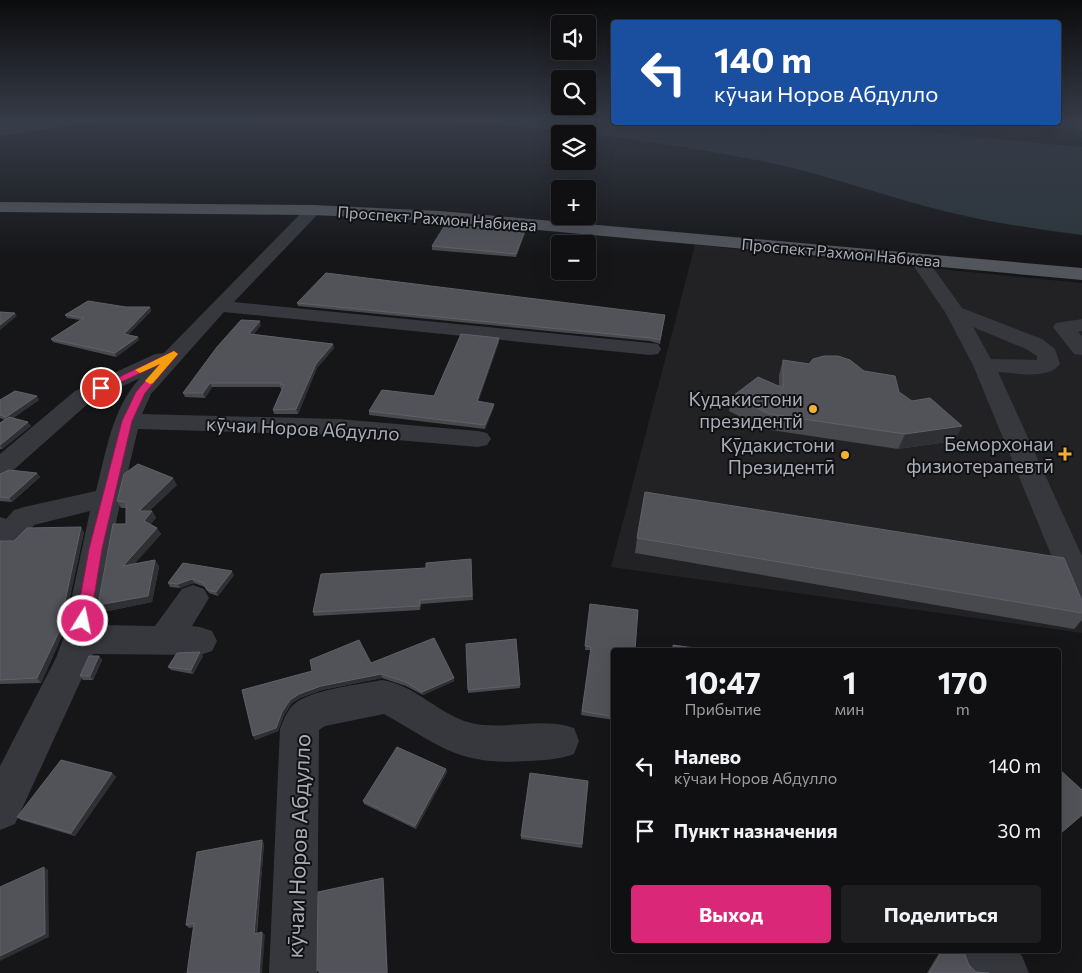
<!DOCTYPE html>
<html lang="ru">
<head>
<meta charset="utf-8">
<style>
	body { margin:0; font-family:Commissioner,sans-serif; background:#1e1e20; color:#f1f3f6; height:100vh; display:flex; flex-direction:column; font-size:19px; white-space:nowrap }
	* { box-sizing:border-box; margin:0 }
	p { font-size:16px; color:#9c9d9f }
	.icon { flex:none; width:28px; height:28px; fill:none; stroke:currentColor; stroke-width:2; stroke-linecap:round; stroke-linejoin:round }
	.map { position:relative; flex:1; overflow:hidden }
	.sheet { position:absolute; left:611px; top:648px; width:450px; height:305px; display:flex; flex-direction:column; background:#101012; border-radius:5px; box-shadow:0 5px 20px #0002,0 0 0 1px #303032 }
	.sheet>* { flex:none }
	.banner { position:absolute; left:611px; top:20px; width:450px; height:105px; border-radius:5px; box-shadow:0 5px 20px #0002,0 0 0 1px #303032; background:#1a4fa0; color:#fff; overflow:hidden }
	.buttons { position:absolute; left:551px; top:15px; display:grid; gap:10px }
	.buttons a { display:grid; place-items:center; width:45px; height:45px; border-radius:5px; background:#101012; box-shadow:0 5px 20px #0002,0 0 0 1px #303032; font-size:25px }
	.pin { position:absolute; display:grid; place-items:center; width:42px; height:42px; color:#fff; margin:-21px; border:2px solid #fff; border-radius:50%; box-shadow:0 1px 5px #0007 }
	.me { position:absolute; width:55px; margin:-28px; rotate:10deg; stroke-linejoin:round; filter:drop-shadow(0 0 4px #0008) }
	.turn { display:flex; align-items:center; gap:18px; height:105px; padding:0 20px; font-size:22px }
	.turn .icon { width:65px; height:65px; stroke-width:2.5 }
	.turn b { display:block; font-size:35px; line-height:42px }
	.eta { display:flex; justify-content:space-evenly; align-items:center; height:85px; text-align:center }
	.eta b { font-size:30px; font-weight:700; line-height:35px }
	.action { display:flex; gap:10px; margin-top:auto; padding:10px 20px }
	.action a { flex:1; height:58px; border-radius:5px; background:#db2777; color:#fff; font-size:20px; font-weight:700; line-height:58px; text-align:center }
	.action a+a { background:#1e1e20; color:#f1f3f6 }
	ul { padding:0; list-style:none }
	li { display:flex; align-items:center; gap:15px; height:65px; padding:0 20px }
	li div { flex:1 }
	li b { display:block; font-size:19px }
	li em { font-style:normal }
	.map>svg:first-child { display:block }
	.built { fill:#222225 }
	.green { fill:#1e261f }
	.water { fill:#2c353c }
	.lines { fill:none; stroke-linecap:round; stroke-linejoin:round }
	.minor { fill:#37383d; fill-rule:evenodd }
	.major { fill:#53555c; fill-rule:evenodd }
	.wall { fill:#47494d }
	.shaded-wall { fill:#2f3033 }
	.building { fill:#525359; stroke:#5f6168 }
	.route { fill:#db2777; stroke:#8e194d }
	.slow { fill:#f59e0b }
	.poi-dot { fill:#f2b134; stroke:#111113; stroke-width:2 }
	.labels { text-anchor:middle; dominant-baseline:central; stroke-width:4; stroke-linejoin:round; paint-order:stroke }
	.far-street-label { font-size:16px; fill:#a8adb8; stroke:#111113 }
	.poi-label { font-size:19px; fill:#a8adb8; stroke:#111113; text-anchor:end }
	.street-label { font-size:19px; fill:#a8adb8; stroke:#111113 }
	.near-street-label { font-size:22px; fill:#a8adb8; stroke:#111113 }
</style>
</head>
<body>
<div class="map">
<svg width="1082" height="973" viewBox="0 0 1082 973">
	<rect width="100%" height="100%" fill="#161618"/>
	<polygon class="built" points="695,245 1082,283 1082,633 611,567"/>
	<g class="green">
		<polygon points="1018,122 1037,124 1043,134 975,127 972,123"/>
		<polygon points="1050,127 1082,129 1082,138 1056,136"/>
	</g>
	<g class="water">
		<polygon points="0,120 107,120 0,136"/>
		<path d="M438,120H614V122H832L856,126L874,123H896L945,134L1082,147V235C1037,229 992,223 948,212C890,198 834,177 776,164C665,141 552,128 438,120Z"/>
	</g>
	<g class="lines">
		<g class="minor">
			<polygon points="1059,121 1082,122 1082,130 1033,126 1027,122 1059,122"/>
			<path d="M313,205L319,207L321,210L319,213L234,302L650,343L658,344L661,349L658,354L650,355L224,312L151,394L142,414L339,419L478,431L487,433L491,439L487,445L478,447L339,435L138,429L117,517L99,625L155,626L182,589L193,585L204,589L209,598L192,626L200,627L212,631L217,641L212,651L200,655L93,654L15,824L0,830V766L56,658L63,639L90,511L34,525C23,539 20,549 0,543V517L6,519L14,510L24,507L96,491C106,453 112,408 140,378L91,401L9,474L0,477V454L75,391L155,354L164,353L307,207Z"/>
			<path d="M918,254L924,255L962,308L1042,339L1055,349L1060,364C1049,380 1016,373 998,372L1082,556V604L1071,600L1066,591L973,365L945,312L909,259L912,255ZM973,327L1026,349L1037,356V360L991,359Z"/>
			<polygon points="1082,319 1082,331 1078,332 1082,336 1082,355 1074,354 1053,327 1056,323"/>
			<path d="M382,680C416,685 439,715 471,723C505,731 542,716 574,728L579,741L574,754C558,760 544,760 528,761C458,766 441,746 384,714L325,726L319,730L317,973H269L280,729C283,721 287,711 293,705C311,689 358,685 382,680Z"/>
			<polygon points="960,950 1017,950 1022,956 1029,973 973,973 967,967"/>
		</g>
		<polygon class="major" points="0,202 313,205 440,211 1082,268 1082,280 440,221 313,215 0,212"/>
	</g>
	<g class="wall">
		<polygon points="525,230 525,233 516,257 432,250 432,246"/>
		<polygon points="297,303 665,315 660,344 650,341 298,306"/>
		<polygon points="126,307 150,307 151,311 128,335 139,340 116,357 53,342 51,339 80,320 67,318 65,315"/>
		<polygon points="261,325 254,334 333,344 334,348 317,368 298,414 274,414 273,410 282,389 281,389 280,387 212,387 205,398 185,397 183,393"/>
		<polygon points="499,342 478,402 494,407 485,429 369,415 369,411 434,396"/>
		<polygon points="783,360 864,371 912,401 962,426 954,441 898,449 764,429 729,411 733,396 779,386 779,375"/>
		<polygon points="0,400 39,400 13,418 31,426 2,449 0,449 0,423 5,420 0,418"/>
		<polygon points="37,473 40,477 12,502 0,501 0,474"/>
		<polygon points="177,485 149,511 152,511 156,518 150,524 157,528 161,534 134,564 155,560 159,567 152,602 103,612 126,524 126,508 121,508 117,501"/>
		<polygon points="84,532 61,638 41,683 0,684 0,541 14,541"/>
		<polygon points="637,538 1082,601 1082,620 1074,629 635,553"/>
		<polygon points="471,559 473,600 421,604 420,610 314,616 313,612 426,568"/>
		<polygon points="183,563 234,575 218,596 209,593 205,587 194,583 180,588 170,587 168,583"/>
		<polygon points="590,604 614,650 614,720 581,715 591,650 585,650"/>
		<polygon points="516,639 520,688 468,693 468,690"/>
		<polygon points="200,652 203,656 193,674 171,670 168,667"/>
		<polygon points="99,656 102,660 93,680 83,680 80,676"/>
		<polygon points="371,663 454,678 454,681 423,695 406,686 382,678 322,690 300,698 292,703 284,715 278,731 255,740 242,690"/>
		<polygon points="447,772 416,829 364,804 363,801"/>
		<polygon points="112,773 116,777 75,836 21,820 17,817"/>
		<polygon points="588,781 582,848 521,839 521,836"/>
		<polygon points="264,843 257,934 265,935 194,927 189,928 186,925"/>
		<polygon points="887,950 894,950 890,953"/>
		<polygon points="941,950 963,950 969,965 976,972 989,973 927,973"/>
	</g>
	<g class="shaded-wall">
		<polygon points="525,230 525,233 516,257 516,254"/>
		<polygon points="150,307 151,311 126,337 124,334"/>
		<polygon points="15,313 17,316 0,330 0,325"/>
		<polygon points="260,321 261,325 251,338 249,334"/>
		<polygon points="138,337 139,340 116,357 115,353"/>
		<polygon points="499,338 499,342 477,405 477,401"/>
		<polygon points="333,344 334,348 317,368 298,414 296,409 316,364"/>
		<polygon points="210,383 212,387 205,398 203,393"/>
		<polygon points="37,396 39,400 8,421 6,417"/>
		<polygon points="494,404 494,407 485,429 485,425"/>
		<polygon points="28,422 31,426 2,449 0,445"/>
		<polygon points="962,426 954,441 898,449 905,434"/>
		<polygon points="37,473 40,477 12,502 9,498"/>
		<polygon points="173,478 177,485 142,517 139,511"/>
		<polygon points="152,511 156,518 148,528 144,521"/>
		<polygon points="81,527 84,532 61,638 41,683 37,678"/>
		<polygon points="157,528 161,534 127,572 123,566"/>
		<polygon points="155,560 159,567 152,602 103,612 98,605"/>
		<polygon points="232,571 234,575 218,596 216,592"/>
		<polygon points="192,579 194,583 180,588 178,584"/>
		<polygon points="200,652 203,656 193,674 191,670"/>
		<polygon points="99,656 102,660 93,680 90,676"/>
		<polygon points="381,674 382,678 322,690 300,698 292,703 284,715 278,731 255,740 253,736 290,700 299,694 321,686"/>
		<polygon points="454,678 454,681 423,695 422,692"/>
		<polygon points="446,769 447,772 416,829 415,826"/>
		<polygon points="112,773 116,777 75,836 71,833"/>
		<polygon points="262,840 264,843 256,937 254,934"/>
		<polygon points="44,867 48,870 49,937 0,961 0,956"/>
		<polygon points="383,878 384,881 388,973 387,973"/>
		<polygon points="262,932 265,935 262,973 259,973"/>
	</g>
	<g class="building">
		<polygon points="445,225 525,230 516,254 432,246"/>
		<polygon points="326,273 665,315 660,340 651,338 297,303"/>
		<polygon points="88,301 126,307 150,307 124,334 138,337 115,353 51,339 84,318 65,315"/>
		<polygon points="0,312 15,313 0,325"/>
		<polygon points="241,320 260,321 249,334 333,344 316,364 296,409 273,410 284,385 280,385 281,383 210,383 203,393 183,393 217,347"/>
		<polygon points="461,334 499,338 477,401 494,404 485,425 369,411 382,390 434,396"/>
		<polygon points="824,356 838,356 850,360 864,371 895,376 899,392 912,401 930,398 962,426 905,434 769,414 733,396 758,377 783,388 783,360 809,364 813,359"/>
		<polygon points="15,391 37,396 6,417 0,415 0,400"/>
		<polygon points="9,417 28,422 0,445 0,423"/>
		<polygon points="138,464 173,478 139,511 152,511 144,521 157,528 123,566 155,560 148,596 98,605 113,524 126,524 126,502 117,501 124,474"/>
		<polygon points="9,470 37,473 9,498 0,497 0,474"/>
		<polygon points="645,492 1064,558 1082,601 1082,613 637,538"/>
		<polygon points="81,527 58,634 37,678 0,680 0,541 14,541 27,528"/>
		<polygon points="471,559 472,596 420,600 419,606 313,612 321,574 426,568 426,563"/>
		<polygon points="183,563 232,571 216,592 207,590 203,583 192,579 178,584 168,583"/>
		<polygon points="590,604 638,610 635,650 614,650 614,717 582,711 591,647 585,646"/>
		<polygon points="434,638 454,678 422,692 406,682 381,674 321,686 299,694 290,700 282,712 276,728 253,736 242,690 312,671 310,660 359,640 371,663"/>
		<polygon points="516,639 520,685 468,690 466,644"/>
		<polygon points="673,645 709,650 673,650"/>
		<polygon points="200,652 191,670 168,667 177,653"/>
		<polygon points="89,656 99,656 90,676 80,676"/>
		<polygon points="397,747 446,769 415,826 363,801"/>
		<polygon points="61,760 112,773 71,833 17,817"/>
		<polygon points="1059,769 1082,790 1082,815 1061,833 1059,831"/>
		<polygon points="530,773 588,781 582,844 521,836"/>
		<polygon points="262,840 254,934 262,932 259,973 187,973 194,923 186,925 197,852"/>
		<polygon points="44,867 45,934 0,956 0,887"/>
		<polygon points="383,878 387,973 319,973 319,970 317,971 318,892"/>
		<polygon points="943,950 963,950 969,965 976,972 989,973 929,973"/>
	</g>
	<linearGradient id="sky" x2="0" y2="1"><stop stop-color="#0c0c0d"/><stop offset="0.47" stop-color="#363c48"/><stop offset="1" stop-color="#363c48" stop-opacity="0"/></linearGradient>
	<rect width="1082" height="256" fill="url(#sky)"/>
	<polygon class="route" points="174,351 178,354 145,393 132,421 102,549 90,621 88,625 83,627 78,625 76,621 89,549 122,421 136,392 160,364 104,390 97,390 96,388"/>
	<polygon class="slow" points="174,351 178,354 153,383 150,384 145,381 160,364 140,373 135,370"/>
	<g class="poi-dot">
		<circle cx="813" cy="409" r="5"/>
		<path d="M1062.5 446.5h5v5h5v5h-5v5h-5v-5h-5v-5h5z"/>
		<circle cx="845" cy="455" r="5"/>
	</g>
	<g class="labels">
		<g class="far-street-label">
			<text transform="translate(437 218) rotate(4)">Проспект Рахмон Набиева</text>
			<text transform="translate(841 252) rotate(5)">Проспект Рахмон Набиева</text>
		</g>
		<g class="poi-label">
			<text x="803" y="398">Кудакистони<tspan x="803" dy="22">президентй</tspan></text>
			<text x="1054" y="443">Беморхонаи<tspan x="1054" dy="22">физиотерапевтӣ</tspan></text>
			<text x="835" y="444">Кӯдакистони<tspan x="835" dy="22">Президентӣ</tspan></text>
		</g>
		<g class="street-label">
			<text transform="translate(303 428) rotate(3)">кӯчаи Норов Абдулло</text>
		</g>
		<g class="near-street-label">
			<text transform="translate(298 846) rotate(-88)">кӯчаи Норов Абдулло</text>
		</g>
	</g>
</svg>
<div class="buttons">
<a><svg class="icon" aria-label="sound" viewBox="0 0 24 24"><path d="M4 9h4l5-4v14l-5-4H4zM17 9q2 3 0 6"/></svg></a>
<a><svg class="icon" aria-label="search" viewBox="0 0 24 24"><circle cx="10" cy="10" r="6"/><path d="M15 15l6 6"/></svg></a>
<a><svg class="icon" aria-label="layers" viewBox="0 0 24 24"><path d="M12 4l9 5-9 5-9-5zM3 14l9 5 9-5"/></svg></a>
<a>+</a>
<a>−</a>
</div>
<div class="pin" style="left:101px;top:388px;background:#d93025"><svg class="icon" aria-label="arrive" viewBox="0 0 24 24"><path d="M6 21V4h12l-3 4 3 4H6"/></svg></div>
<svg class="me" style="left:83px;top:621px" viewBox="-20 -20 40 40"><circle r="17" fill="#db2777" stroke="#fff" stroke-width="3"/><path d="M0-11L8 9 0 5-8 9z" fill="#fff"/></svg>
<div class="banner">
<div class="turn"><svg class="icon" aria-label="left" viewBox="0 0 24 24"><path d="M17 20v-9H6M10 6l-5 5 5 5"/></svg><div><b>140 m</b>кӯчаи Норов Абдулло</div></div>
</div>
<section class="sheet">
<div class="eta">
<div><b>10:47</b><p>Прибытие</p></div>
<div><b>1</b><p>мин</p></div>
<div><b>170</b><p>m</p></div>
</div>
<ul>
<li><svg class="icon" aria-label="left" viewBox="0 0 24 24"><path d="M17 20v-9H6M10 6l-5 5 5 5"/></svg><div><b>Налево</b><p>кӯчаи Норов Абдулло</p></div><em>140 m</em></li>
<li><svg class="icon" aria-label="arrive" viewBox="0 0 24 24"><path d="M6 21V4h12l-3 4 3 4H6"/></svg><div><b>Пункт назначения</b></div><em>30 m</em></li>
</ul>
<div class="action"><a>Выход</a><a>Поделиться</a></div>
</section>
</div>
</body>
</html>
